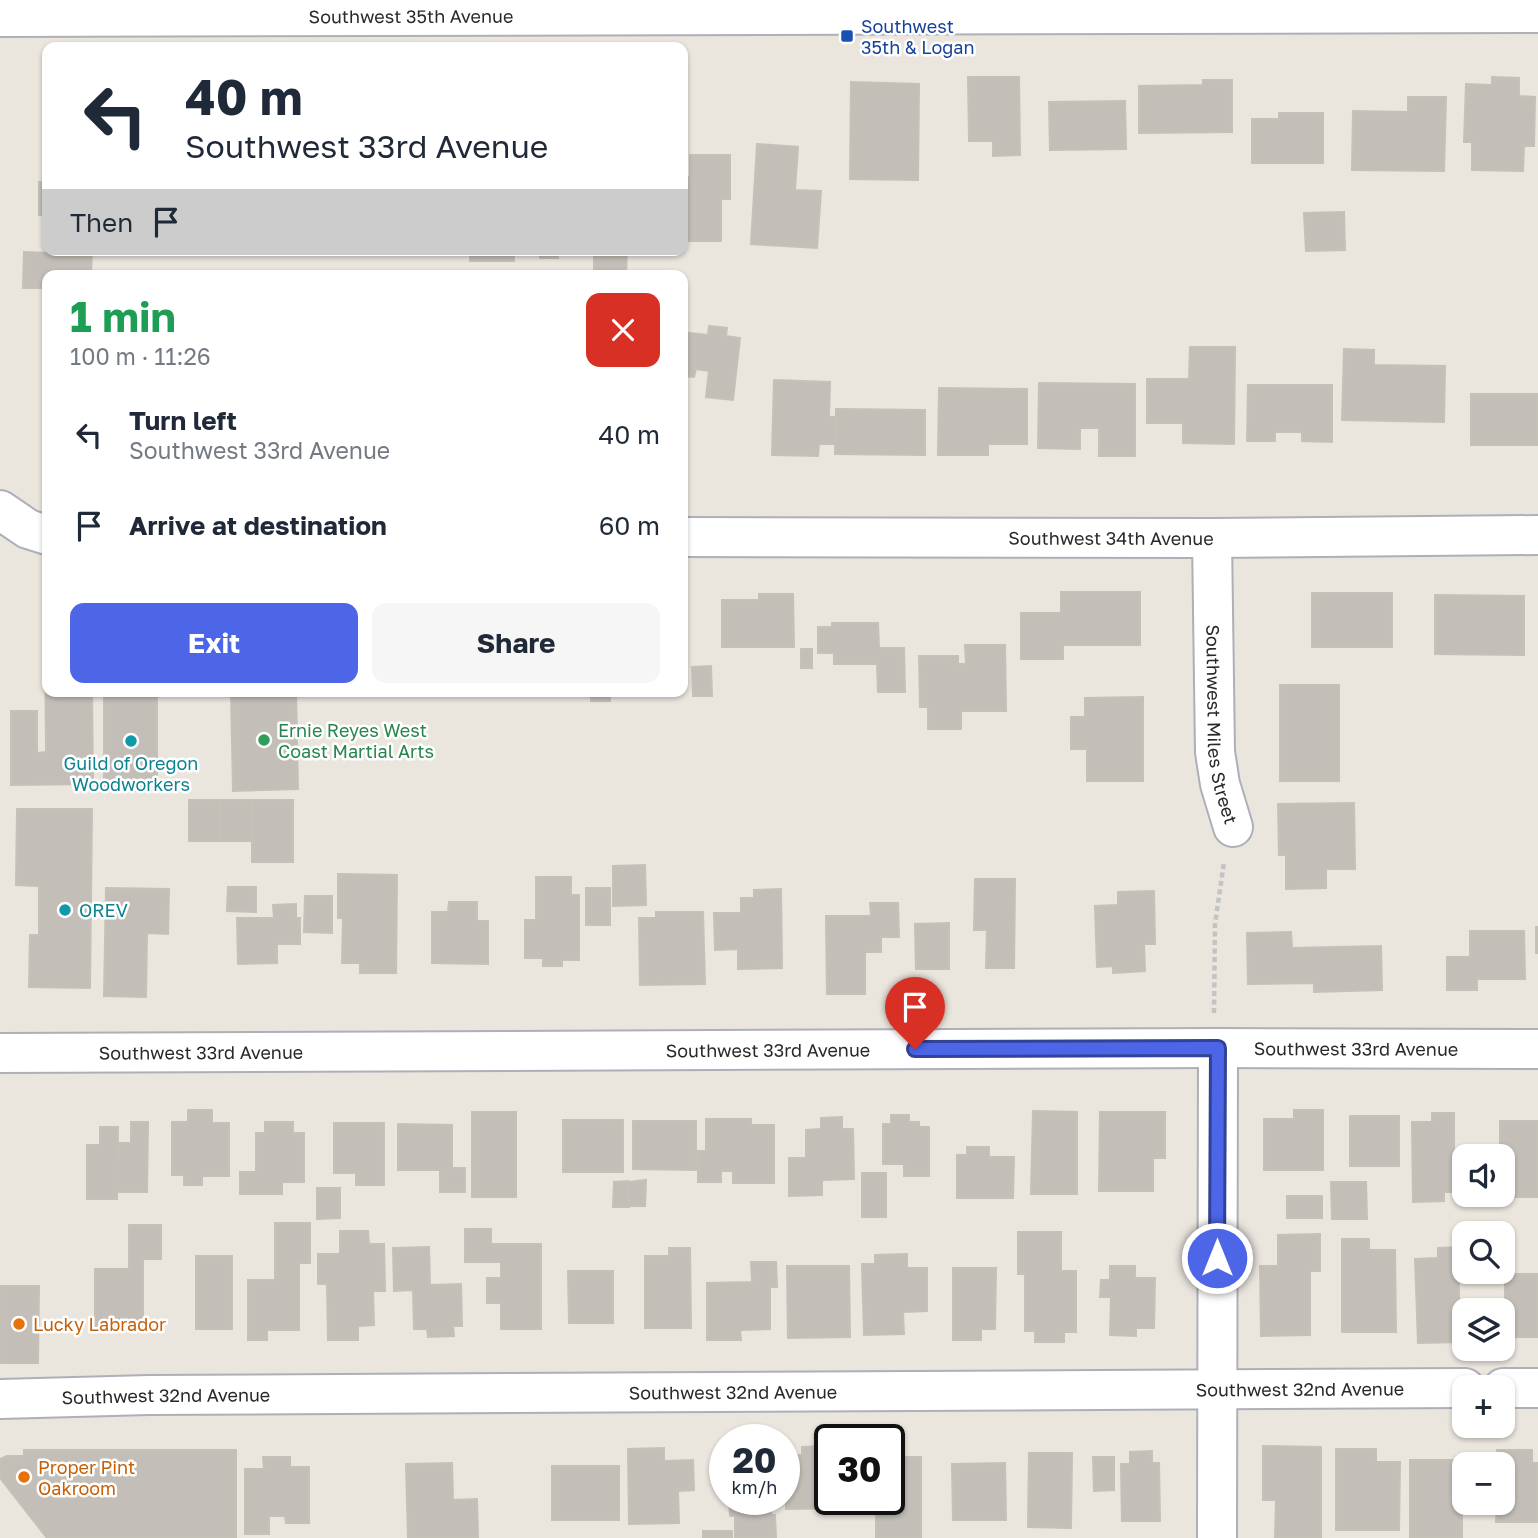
<!DOCTYPE html>
<html lang="en">
<head>
<meta charset="utf-8">
<style>
	body { margin:0; font-family:"Golos Text",sans-serif; background:#f6f6f7; color:#1f2937; height:100vh; display:flex; flex-direction:column; font-size:26px; white-space:nowrap }
	* { box-sizing:border-box; margin:0 }
	p { font-size:23px; color:#747a83 }
	.icon { flex:none; width:38px; height:38px; fill:none; stroke:currentColor; stroke-width:2; stroke-linecap:round; stroke-linejoin:round }
	.map { position:relative; flex:1; overflow:hidden }
	.details { position:absolute; left:42px; top:270px; width:646px; height:427px; display:flex; flex-direction:column; background:#fff; border-radius:14px; box-shadow:0 2px 5px #0004 }
	.details>* { flex:none }
	.guide { position:absolute; left:42px; top:42px; width:646px; height:214px; border-radius:14px; box-shadow:0 2px 5px #0004; background:#fff; color:#1f2937; overflow:hidden }
	.controls { position:absolute; left:1452px; top:1144px; display:grid; gap:14px }
	.controls a { display:grid; place-items:center; width:63px; height:63px; border-radius:14px; background:#fff; box-shadow:0 2px 5px #0004; font-size:35px }
	.speed { position:absolute; left:709px; top:1424px; display:flex; gap:14px; font-size:35px; font-weight:700; text-align:center }
	.speed>* { display:grid; place-content:center; width:91px; height:91px; border-radius:50%; background:#fff; box-shadow:0 2px 5px #0004; line-height:1 }
	.speed small { font-size:18px; font-weight:400 }
	.speed .limit { border:4px solid #111; border-radius:10px; background:#fff; color:#111 }
	.pin { position:absolute; display:grid; place-items:center; width:60px; height:60px; color:#fff; margin:-72px -30px; border-radius:50% 50% 50% 0; rotate:-45deg; box-shadow:0 0 7px #0007 }
	.pin .icon { rotate:45deg }
	.me { position:absolute; width:77px; margin:-38px; rotate:0deg; stroke-linejoin:round; filter:drop-shadow(0 0 5px #0008) }
	.turn { display:flex; align-items:center; gap:24px; height:147px; padding:0 28px; font-size:32px }
	.turn .icon { width:91px; height:91px; stroke-width:2.5 }
	.turn b { display:block; font-size:49px; line-height:60px }
	.then { display:flex; align-items:center; height:66px; padding:0 28px; background:#0003; gap:14px; font-size:26px }
	.round { display:grid; place-items:center; flex:none; width:74px; height:74px; border-radius:14px; background:#f6f6f7 }
	.overview { display:flex; align-items:center; justify-content:space-between; height:119px; padding:0 28px }
	h1 { font-size:42px; font-weight:700; line-height:52px; color:#1e9e55 }
	.action { display:flex; gap:14px; margin-top:auto; padding:14px 28px }
	.action a { flex:1; height:80px; border-radius:14px; background:#4d65e7; color:#fff; font-size:28px; font-weight:700; line-height:80px; text-align:center }
	.action a+a { background:#f6f6f7; color:#1f2937 }
	ul { padding:0; list-style:none }
	li { display:flex; align-items:center; gap:21px; height:91px; padding:0 28px }
	li div { flex:1 }
	li b { display:block; font-size:26px }
	li em { font-style:normal }
	.map>svg:first-child { display:block }
	.building { fill:#c3bfb8; stroke:#c5c1b7; stroke-width:2 }
	.lines { fill:none; stroke-linecap:round; stroke-linejoin:round }
	.minor-casing { stroke:#adafb9; stroke-width:42 }
	.path { stroke:#c3c3c3; stroke-width:4.5; stroke-dasharray:5 3.5; stroke-linecap:butt }
	.minor { stroke:#fff; stroke-width:38 }
	.route-casing { stroke:#324296; stroke-width:18 }
	.route { stroke:#4d65e7; stroke-width:12 }
	.transit-dot { fill:#1a4fb4; stroke:#fff; stroke-width:2.5 }
	.leisure-dot { fill:#2e9e5b; stroke:#fff; stroke-width:2.5 }
	.culture-dot { fill:#0f9aa8; stroke:#fff; stroke-width:2.5 }
	.food-dot { fill:#e8710a; stroke:#fff; stroke-width:2.5 }
	.labels { text-anchor:middle; dominant-baseline:central; stroke-width:5; stroke-linejoin:round; paint-order:stroke }
	.street-label { font-size:18px; fill:#292929; stroke:#fff }
	.transit-label { font-size:18px; fill:#164399; stroke:#fff; text-anchor:start }
	.leisure-label { font-size:18px; fill:#27864d; stroke:#fff; text-anchor:start }
	.culture-label { font-size:18px; fill:#0d838f; stroke:#fff }
	.food-label { font-size:18px; fill:#c56008; stroke:#fff; text-anchor:start }
</style>
</head>
<body>
<div class="map">
<svg width="1538" height="1538" viewBox="0 0 1538 1538">
	<rect width="100%" height="100%" fill="#eae5dd"/>
	<g class="building">
		<polygon points="968,77 1019,77 1020,155 993,156 993,141 969,141"/>
		<polygon points="1492,77 1519,78 1519,96 1535,97 1534,146 1524,146 1523,171 1472,170 1472,142 1464,142 1466,84 1492,85"/>
		<polygon points="1203,80 1232,80 1232,132 1139,133 1139,86 1203,85"/>
		<polygon points="851,82 919,84 918,180 850,179"/>
		<polygon points="1408,97 1446,97 1444,171 1352,170 1353,111 1408,112"/>
		<polygon points="1125,101 1126,149 1050,150 1049,102"/>
		<polygon points="1279,113 1323,113 1323,163 1252,163 1252,119 1279,119"/>
		<polygon points="757,144 798,147 795,190 821,191 817,248 751,244"/>
		<polygon points="690,155 730,155 730,199 721,199 721,241 682,241 682,177 690,177"/>
		<rect x="39" y="182" width="8" height="33"/>
		<polygon points="1344,212 1345,250 1306,251 1304,213"/>
		<polygon points="48,250 92,250 91,275 47,275 47,288 23,288 24,252 48,253"/>
		<rect x="470" y="250" width="44" height="11"/>
		<rect x="540" y="250" width="18" height="8"/>
		<polygon points="594,250 627,250 626,274 594,274"/>
		<polygon points="709,326 727,328 726,336 740,338 733,400 706,397 709,371 696,369 694,377 682,376 682,332 708,335"/>
		<polygon points="1190,347 1235,347 1234,444 1183,443 1183,423 1147,423 1147,379 1189,379"/>
		<polygon points="1344,349 1374,350 1374,365 1445,366 1444,422 1342,420"/>
		<polygon points="774,380 830,382 829,417 835,417 834,444 819,444 818,456 772,455"/>
		<polygon points="1039,383 1135,384 1135,456 1099,456 1099,428 1080,428 1080,449 1038,448"/>
		<polygon points="1248,385 1332,385 1332,442 1302,441 1302,432 1275,432 1275,441 1247,441"/>
		<polygon points="939,388 1027,389 1027,444 988,444 988,455 938,455"/>
		<rect x="1471" y="394" width="67" height="51"/>
		<polygon points="836,409 925,410 925,455 835,454"/>
		<polygon points="1061,592 1140,592 1140,645 1063,645 1063,659 1021,659 1021,613 1061,613"/>
		<rect x="1312" y="593" width="80" height="54"/>
		<polygon points="759,594 793,594 794,647 722,647 722,600 759,600"/>
		<polygon points="1435,595 1524,596 1524,655 1435,654"/>
		<polygon points="832,623 878,623 879,648 904,648 905,692 878,692 877,664 834,664 834,653 818,653 818,627 832,627"/>
		<polygon points="45,627 47,627 47,691 92,691 93,784 11,785 11,711 37,711 37,753 46,752"/>
		<polygon points="965,645 1005,645 1006,711 961,711 961,729 928,729 928,707 920,707 919,656 958,656 958,664 966,664"/>
		<rect x="801" y="649" width="11" height="19"/>
		<polygon points="711,666 712,696 693,696 692,667"/>
		<rect x="1280" y="685" width="59" height="96"/>
		<polygon points="104,691 157,691 157,791 104,790"/>
		<polygon points="231,691 296,691 298,789 233,791"/>
		<rect x="591" y="691" width="19" height="10"/>
		<polygon points="1143,697 1143,781 1087,781 1087,749 1071,749 1071,717 1085,717 1085,698"/>
		<rect x="189" y="800" width="31" height="41"/>
		<rect x="220" y="800" width="32" height="41"/>
		<rect x="252" y="800" width="41" height="62"/>
		<polygon points="1354,803 1355,869 1326,869 1326,888 1286,889 1286,855 1279,855 1278,804"/>
		<polygon points="17,809 92,809 90,988 29,987 30,935 39,935 39,886 16,885"/>
		<polygon points="645,865 646,905 613,906 613,866"/>
		<polygon points="338,874 397,875 396,973 360,973 360,963 342,963 343,918 338,918"/>
		<polygon points="536,877 571,877 571,895 579,895 579,960 562,960 562,966 543,966 543,958 525,958 525,920 536,920"/>
		<polygon points="975,879 1015,879 1014,968 986,968 987,930 974,930"/>
		<polygon points="228,887 256,887 256,912 227,911"/>
		<polygon points="106,888 169,889 168,934 147,933 146,997 104,996"/>
		<rect x="586" y="888" width="24" height="37"/>
		<polygon points="781,889 782,968 738,969 738,949 715,950 714,913 741,913 741,898 754,898 754,890"/>
		<polygon points="1154,891 1155,944 1144,944 1145,971 1113,973 1113,966 1097,967 1095,906 1118,905 1118,892"/>
		<polygon points="305,896 332,896 332,933 304,932"/>
		<polygon points="449,902 477,902 477,921 488,921 488,964 432,963 432,912 448,912"/>
		<polygon points="870,903 898,903 899,937 881,937 881,952 865,952 865,994 827,994 826,916 871,916"/>
		<polygon points="296,904 296,918 300,918 300,944 277,944 277,963 238,964 237,918 274,918 273,905"/>
		<polygon points="656,912 703,912 705,984 640,985 639,918 656,918"/>
		<polygon points="949,923 949,969 916,969 915,924"/>
		<rect x="1536" y="927" width="2" height="26"/>
		<polygon points="1470,931 1524,931 1525,979 1477,979 1477,990 1447,990 1447,957 1470,957"/>
		<polygon points="1291,932 1292,948 1381,946 1382,990 1314,992 1314,983 1248,984 1247,933"/>
		<polygon points="188,1110 212,1110 212,1123 229,1123 229,1176 202,1176 202,1185 184,1185 184,1175 172,1175 172,1122 188,1122"/>
		<polygon points="1294,1110 1323,1110 1323,1170 1264,1170 1264,1119 1294,1119"/>
		<polygon points="1033,1111 1077,1112 1077,1194 1031,1194"/>
		<rect x="472" y="1112" width="44" height="85"/>
		<polygon points="1100,1112 1165,1112 1165,1158 1153,1158 1153,1191 1099,1191"/>
		<polygon points="1432,1113 1454,1113 1454,1167 1465,1167 1465,1192 1444,1192 1444,1201 1413,1202 1412,1122 1432,1122"/>
		<polygon points="891,1115 909,1115 909,1122 919,1122 919,1127 929,1127 929,1176 904,1176 904,1164 883,1164 883,1124 891,1124"/>
		<rect x="1350" y="1116" width="49" height="50"/>
		<polygon points="842,1117 842,1129 853,1129 854,1179 822,1180 822,1195 789,1196 789,1158 806,1158 806,1130 821,1129 821,1118"/>
		<polygon points="706,1119 751,1119 751,1125 774,1125 774,1183 733,1183 733,1171 721,1171 721,1182 698,1182 698,1151 706,1151"/>
		<rect x="563" y="1120" width="60" height="52"/>
		<polygon points="633,1121 696,1121 696,1170 633,1169"/>
		<polygon points="1500,1121 1538,1121 1538,1197 1500,1197 1500,1195 1503,1195 1503,1157 1500,1157"/>
		<polygon points="131,1122 148,1122 147,1192 117,1192 118,1143 131,1143"/>
		<polygon points="265,1122 293,1122 293,1133 304,1133 304,1182 282,1182 282,1194 240,1194 240,1172 256,1172 256,1133 265,1133"/>
		<polygon points="334,1123 384,1123 384,1185 356,1185 356,1173 334,1173"/>
		<polygon points="398,1124 452,1125 452,1168 465,1168 465,1192 440,1192 440,1170 398,1170"/>
		<polygon points="100,1127 118,1127 117,1199 87,1199 87,1145 100,1145"/>
		<polygon points="967,1147 989,1147 989,1157 1014,1157 1013,1198 957,1198 957,1155 967,1155"/>
		<rect x="862" y="1173" width="24" height="44"/>
		<polygon points="646,1180 645,1206 629,1206 630,1182"/>
		<polygon points="628,1181 629,1207 613,1207 614,1182"/>
		<polygon points="1331,1182 1366,1182 1367,1219 1332,1219"/>
		<polygon points="317,1188 340,1188 340,1218 317,1219"/>
		<rect x="1287" y="1196" width="35" height="22"/>
		<polygon points="275,1223 310,1223 310,1263 299,1263 299,1330 267,1330 267,1340 248,1340 248,1280 275,1280"/>
		<polygon points="1486,1224 1506,1224 1506,1259 1503,1259 1503,1234 1486,1234"/>
		<polygon points="129,1225 161,1225 161,1259 143,1259 143,1330 95,1330 95,1269 129,1269"/>
		<polygon points="465,1229 491,1229 491,1244 541,1244 541,1329 501,1329 501,1303 487,1303 487,1278 501,1278 501,1262 465,1262"/>
		<polygon points="340,1231 368,1231 369,1244 384,1244 385,1291 373,1291 374,1325 358,1326 358,1340 328,1340 327,1284 318,1284 318,1254 340,1254"/>
		<polygon points="1018,1232 1061,1232 1061,1271 1076,1271 1076,1332 1064,1332 1064,1342 1035,1342 1035,1331 1025,1331 1025,1274 1018,1274"/>
		<polygon points="1320,1234 1320,1271 1310,1271 1310,1335 1261,1336 1260,1266 1278,1266 1278,1235"/>
		<polygon points="1342,1239 1369,1239 1369,1250 1395,1250 1396,1332 1342,1332"/>
		<polygon points="429,1247 430,1285 461,1284 462,1326 453,1326 454,1336 428,1337 427,1329 414,1329 413,1290 394,1291 393,1248"/>
		<polygon points="1458,1247 1460,1342 1418,1343 1415,1259 1438,1258 1438,1248"/>
		<polygon points="669,1248 690,1248 691,1328 645,1328 645,1256 669,1256"/>
		<polygon points="907,1254 907,1268 927,1268 927,1311 903,1312 904,1334 864,1335 862,1264 875,1264 875,1255"/>
		<rect x="196" y="1256" width="36" height="73"/>
		<polygon points="751,1262 776,1262 777,1287 770,1287 770,1329 740,1330 741,1340 707,1340 707,1283 752,1282"/>
		<polygon points="787,1266 849,1266 850,1337 788,1338"/>
		<polygon points="1110,1266 1135,1266 1135,1278 1155,1278 1154,1328 1136,1328 1136,1336 1110,1335 1111,1297 1100,1297 1101,1280 1110,1280"/>
		<polygon points="953,1268 996,1268 995,1329 981,1329 981,1340 953,1340"/>
		<polygon points="568,1271 613,1271 613,1323 569,1323"/>
		<rect x="1505" y="1274" width="33" height="63"/>
		<polygon points="0,1286 39,1286 38,1363 0,1363"/>
		<polygon points="824,1446 824,1455 830,1455 830,1500 854,1500 854,1508 786,1509 786,1455 802,1455 802,1447"/>
		<polygon points="1263,1446 1321,1447 1321,1537 1275,1537 1276,1500 1263,1500"/>
		<polygon points="664,1448 664,1461 693,1460 694,1490 678,1491 679,1523 629,1524 628,1449"/>
		<polygon points="1336,1449 1376,1449 1376,1462 1400,1462 1399,1530 1336,1530"/>
		<polygon points="24,1450 236,1450 236,1538 47,1538 0,1478 0,1459 7,1456 24,1456"/>
		<polygon points="1497,1450 1532,1450 1532,1463 1538,1463 1538,1522 1496,1522 1497,1503 1503,1503 1503,1465 1497,1465"/>
		<polygon points="1152,1451 1152,1463 1159,1463 1160,1521 1122,1521 1121,1464 1130,1464 1130,1452"/>
		<polygon points="1029,1453 1072,1453 1071,1528 1028,1527"/>
		<polygon points="263,1457 290,1457 290,1467 309,1467 309,1523 286,1523 285,1516 269,1516 269,1534 245,1534 245,1469 264,1469"/>
		<polygon points="889,1457 921,1457 921,1538 876,1538 876,1500 889,1500"/>
		<polygon points="1093,1457 1114,1457 1114,1490 1094,1491"/>
		<rect x="1410" y="1460" width="52" height="78"/>
		<polygon points="452,1463 453,1500 477,1499 478,1538 408,1538 406,1464"/>
		<polygon points="1005,1463 1006,1520 953,1520 952,1464"/>
		<rect x="552" y="1466" width="67" height="54"/>
		<polygon points="729,1500 771,1500 771,1515 775,1515 776,1538 735,1538 735,1516 730,1516"/>
		<rect x="703" y="1531" width="29" height="7"/>
	</g>
	<g class="lines">
		<g class="minor-casing">
			<g id="minor">
				<path id="s1" d="M0,17L1538,13"/>
				<polyline points="0,510 28,529 47,535"/>
				<path id="s2" d="M682,537L1212,538L1538,535"/>
				<path id="s3" d="M1212,538L1215,752L1220,784L1233,827"/>
				<path id="s4" d="M0,1053L1218,1048L1538,1049"/>
				<polyline points="1503,1388 1538,1388"/>
				<path id="s5" d="M0,1399L149,1395L1465,1388"/>
				<polyline points="1217,1538 1218,1048"/>
			</g>
		</g>
		<polyline class="path" points="1214,1013 1215,924 1224,862"/>
		<use href="#minor" class="minor"/>
	</g>
	<g class="lines">
		<g class="route-casing">
			<polyline id="route" points="915,1049 1218,1048 1217,1258"/>
		</g>
		<use href="#route" class="route"/>
	</g>
	<rect class="transit-dot" x="840" y="29" width="14" height="14" rx="3.5"/>
	<circle class="leisure-dot" cx="264" cy="740" r="7"/>
	<g class="culture-dot">
		<circle cx="131" cy="741" r="7"/>
		<circle cx="65" cy="910" r="7"/>
	</g>
	<g class="food-dot">
		<circle cx="19" cy="1324" r="7"/>
		<circle cx="24" cy="1477" r="7"/>
	</g>
	<g class="labels">
		<g class="street-label">
			<text stroke="none"><textPath href="#s1" startOffset="411">Southwest 35th Avenue</textPath></text>
			<text stroke="none"><textPath href="#s2" startOffset="429">Southwest 34th Avenue</textPath></text>
			<text stroke="none"><textPath href="#s3" startOffset="187">Southwest Miles Street</textPath></text>
			<text stroke="none"><textPath href="#s4" startOffset="1356">Southwest 33rd Avenue</textPath></text>
			<text stroke="none"><textPath href="#s4" startOffset="768">Southwest 33rd Avenue</textPath></text>
			<text stroke="none"><textPath href="#s4" startOffset="201">Southwest 33rd Avenue</textPath></text>
			<text stroke="none"><textPath href="#s5" startOffset="1300">Southwest 32nd Avenue</textPath></text>
			<text stroke="none"><textPath href="#s5" startOffset="733">Southwest 32nd Avenue</textPath></text>
			<text stroke="none"><textPath href="#s5" startOffset="166">Southwest 32nd Avenue</textPath></text>
		</g>
		<g class="transit-label">
			<text x="861" y="26">Southwest<tspan x="861" dy="21">35th &amp; Logan</tspan></text>
		</g>
		<g class="leisure-label">
			<text x="278" y="730">Ernie Reyes West<tspan x="278" dy="21">Coast Martial Arts</tspan></text>
		</g>
		<g class="culture-label">
			<text x="131" y="763">Guild of Oregon<tspan x="131" dy="21">Woodworkers</tspan></text>
			<text x="79" y="910" text-anchor="start">OREV</text>
		</g>
		<g class="food-label">
			<text x="33" y="1324">Lucky Labrador</text>
			<text x="38" y="1467">Proper Pint<tspan x="38" dy="21">Oakroom</tspan></text>
		</g>
	</g>
</svg>
<div class="controls">
<a><svg class="icon" aria-label="sound" viewBox="0 0 24 24"><path d="M4 9h4l5-4v14l-5-4H4zM17 9q2 3 0 6"/></svg></a>
<a><svg class="icon" aria-label="search" viewBox="0 0 24 24"><circle cx="10" cy="10" r="6"/><path d="M15 15l6 6"/></svg></a>
<a><svg class="icon" aria-label="layers" viewBox="0 0 24 24"><path d="M12 4l9 5-9 5-9-5zM3 14l9 5 9-5"/></svg></a>
<a>+</a>
<a>−</a>
</div>
<div class="speed"><div>20<small>km/h</small></div><div class="limit">30</div></div>
<div class="pin" style="left:915px;top:1049px;background:#d93025"><svg class="icon" aria-label="arrive" viewBox="0 0 24 24"><path d="M6 21V4h12l-3 4 3 4H6"/></svg></div>
<svg class="me" style="left:1217px;top:1258px" viewBox="-20 -20 40 40"><circle r="17" fill="#4d65e7" stroke="#fff" stroke-width="3"/><path d="M0-11L8 9 0 5-8 9z" fill="#fff"/></svg>
<div class="guide">
<div class="turn"><svg class="icon" aria-label="left" viewBox="0 0 24 24"><path d="M17 20v-9H6M10 6l-5 5 5 5"/></svg><div><b>40 m</b>Southwest 33rd Avenue</div></div>
<div class="then">Then<svg class="icon" aria-label="arrive" viewBox="0 0 24 24"><path d="M6 21V4h12l-3 4 3 4H6"/></svg></div>
</div>
<section class="details">
<div class="overview"><div><h1>1 min</h1><p>100 m · 11:26</p></div><a class="round" style="background:#d93025;color:#fff"><svg class="icon" aria-label="close" viewBox="0 0 24 24"><path d="M6 6l12 12M18 6L6 18"/></svg></a></div>
<ul>
<li><svg class="icon" aria-label="left" viewBox="0 0 24 24"><path d="M17 20v-9H6M10 6l-5 5 5 5"/></svg><div><b>Turn left</b><p>Southwest 33rd Avenue</p></div><em>40 m</em></li>
<li><svg class="icon" aria-label="arrive" viewBox="0 0 24 24"><path d="M6 21V4h12l-3 4 3 4H6"/></svg><div><b>Arrive at destination</b></div><em>60 m</em></li>
</ul>
<div class="action"><a>Exit</a><a>Share</a></div>
</section>
</div>
</body>
</html>
